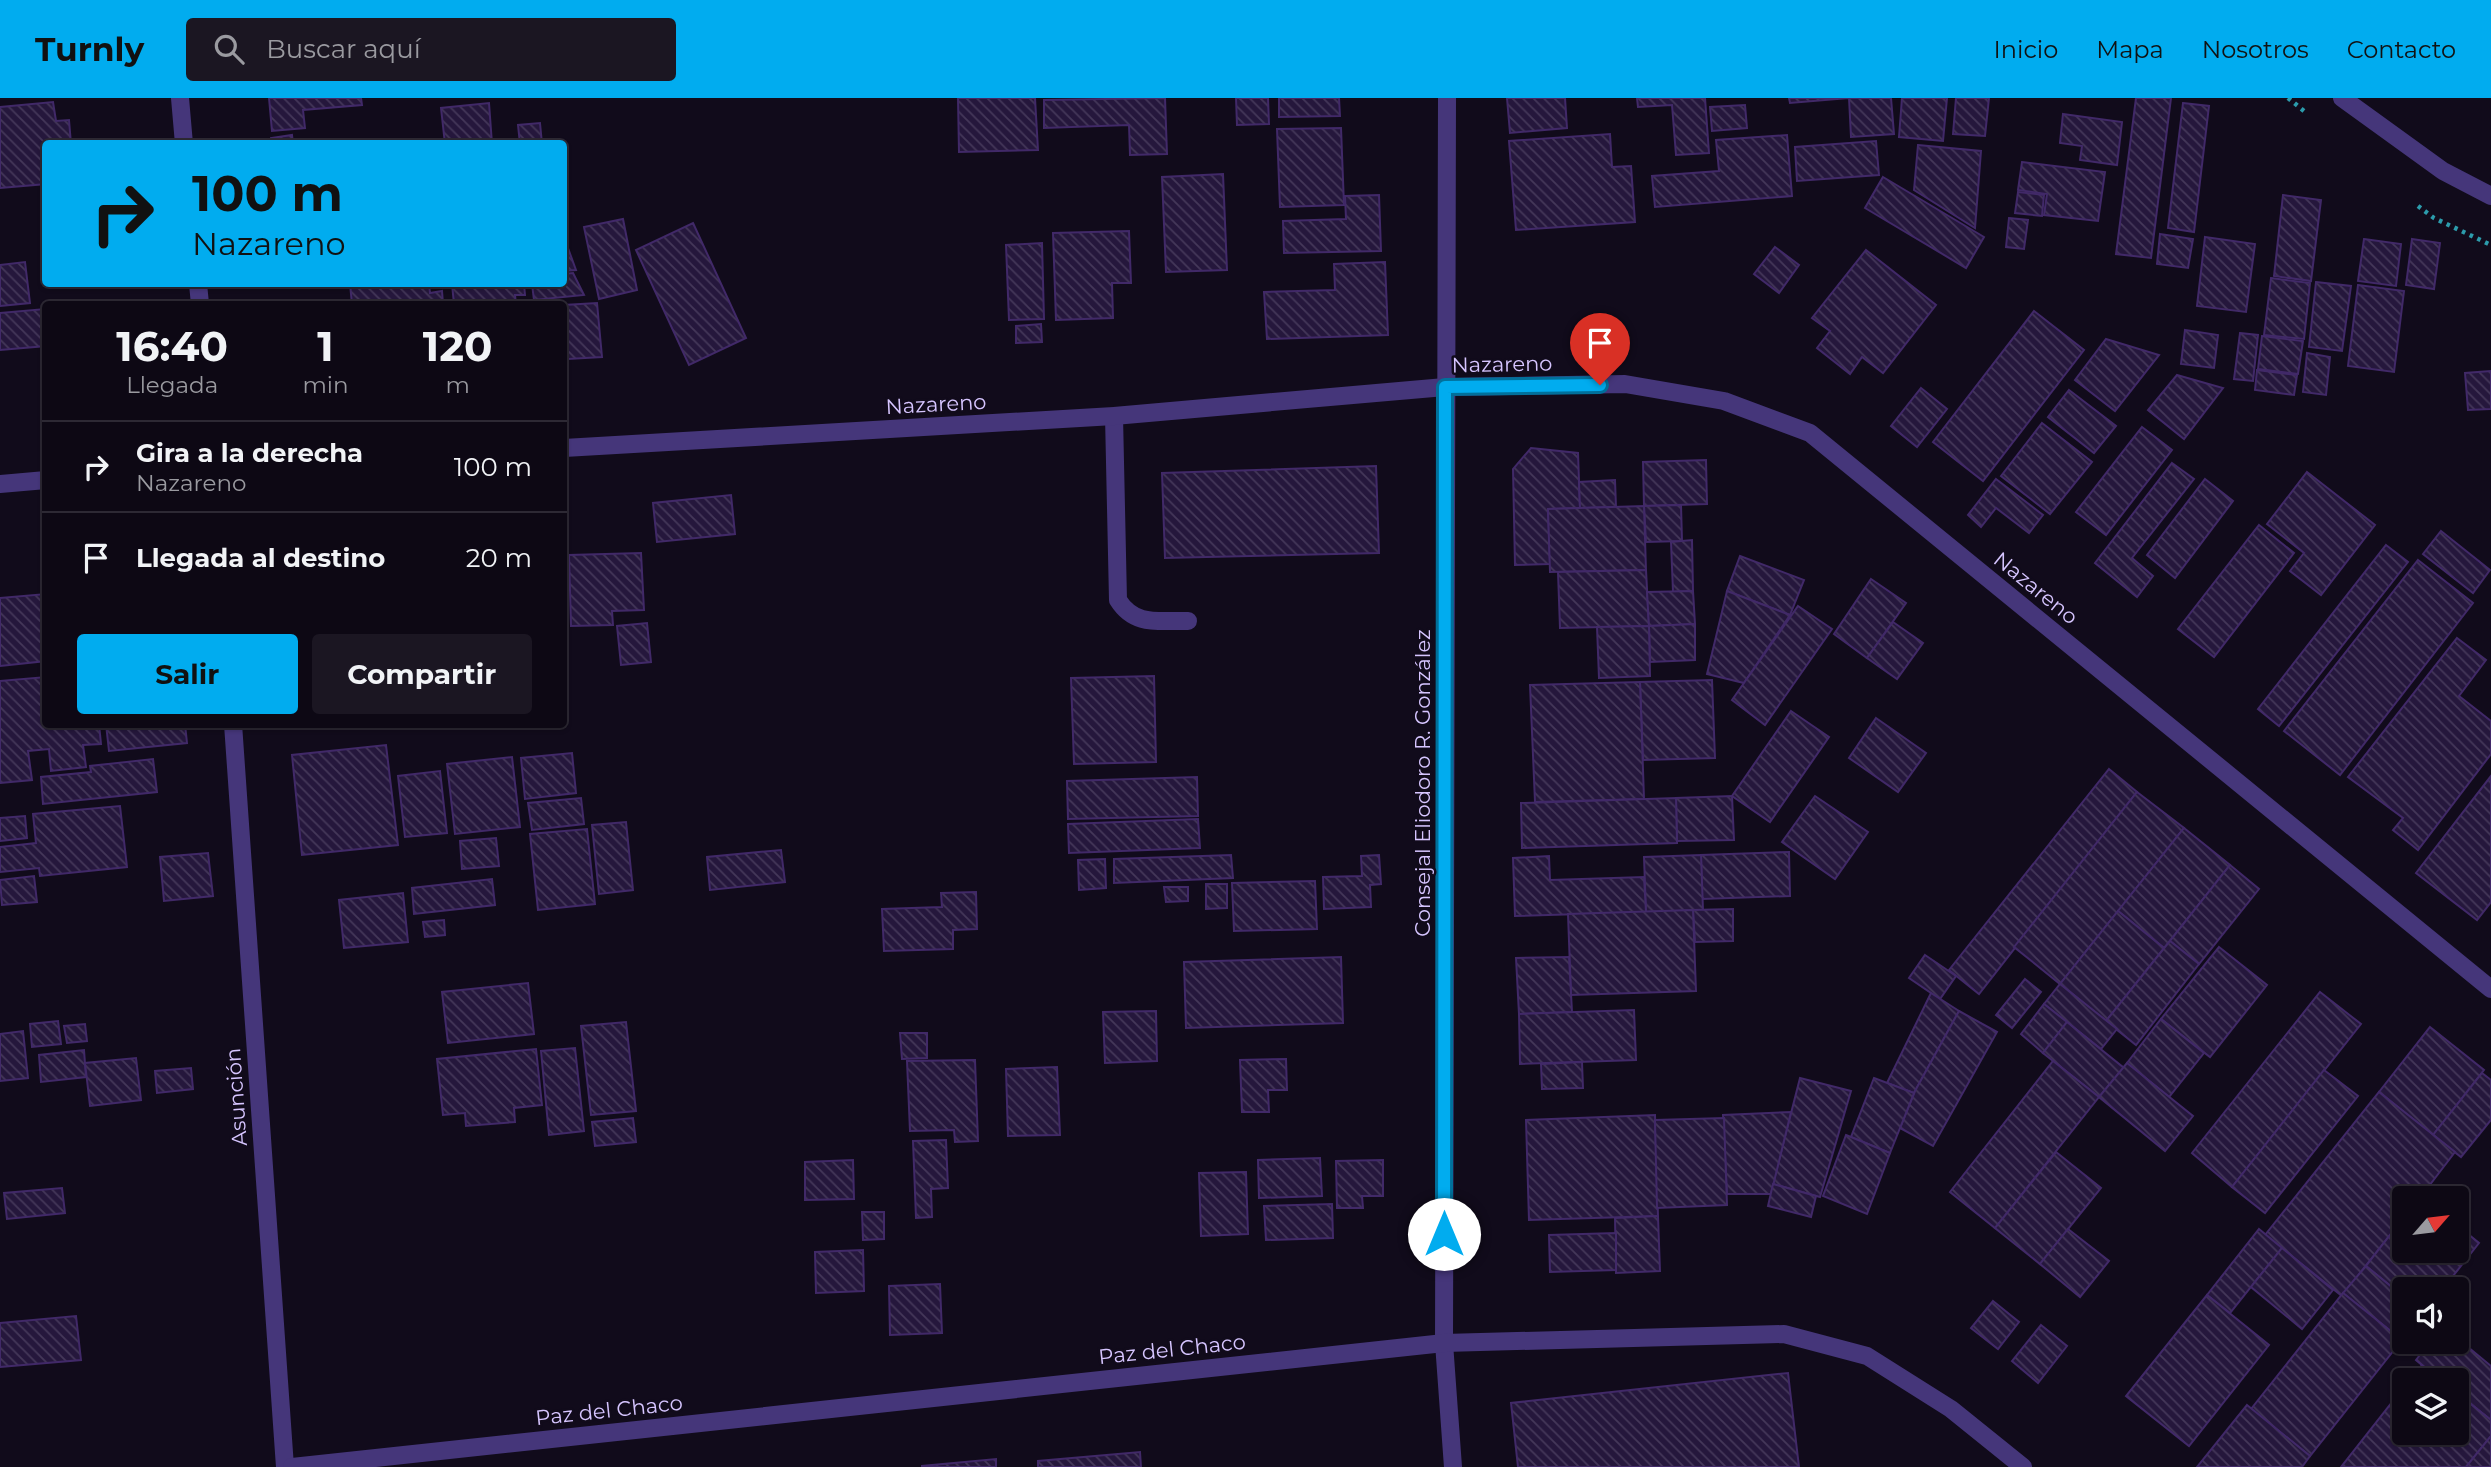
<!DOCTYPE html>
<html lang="es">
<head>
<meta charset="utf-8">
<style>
	body { margin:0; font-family:Montserrat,sans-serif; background:#1b1622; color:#f1f3f6; height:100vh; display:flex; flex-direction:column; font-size:26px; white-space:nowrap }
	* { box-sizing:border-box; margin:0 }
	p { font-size:23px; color:#9a9aa0 }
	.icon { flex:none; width:38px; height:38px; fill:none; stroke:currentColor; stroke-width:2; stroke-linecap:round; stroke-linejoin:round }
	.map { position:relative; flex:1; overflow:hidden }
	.sheet { position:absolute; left:42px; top:203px; width:525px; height:427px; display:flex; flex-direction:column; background:#0d0814; border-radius:7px; box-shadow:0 2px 5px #0004,0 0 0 2px #2d2934 }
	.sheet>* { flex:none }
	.top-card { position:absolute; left:42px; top:42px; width:525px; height:147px; border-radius:7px; box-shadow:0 2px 5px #0004,0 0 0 2px #2d2934; background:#01acef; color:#111; overflow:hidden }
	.needle { width:46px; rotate:62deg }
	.fabs { position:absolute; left:2392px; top:1088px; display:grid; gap:14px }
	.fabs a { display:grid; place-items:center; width:77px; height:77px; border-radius:7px; background:#0d0814; box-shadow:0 2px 5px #0004,0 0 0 2px #2d2934; font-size:35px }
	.pin { position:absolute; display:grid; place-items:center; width:60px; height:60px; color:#fff; margin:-72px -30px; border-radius:50% 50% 50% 0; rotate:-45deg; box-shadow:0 0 7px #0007 }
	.pin .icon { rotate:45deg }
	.me { position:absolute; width:77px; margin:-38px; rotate:0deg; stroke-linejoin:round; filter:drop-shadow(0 0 5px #0008) }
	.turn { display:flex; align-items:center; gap:24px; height:147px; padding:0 35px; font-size:32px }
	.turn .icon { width:91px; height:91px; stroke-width:2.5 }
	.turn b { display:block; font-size:49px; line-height:60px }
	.eta { display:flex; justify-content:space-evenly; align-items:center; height:119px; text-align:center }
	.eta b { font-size:42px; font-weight:700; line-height:49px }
	.action { display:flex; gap:14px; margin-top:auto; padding:14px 35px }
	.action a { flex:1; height:80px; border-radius:7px; background:#01acef; color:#111; font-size:28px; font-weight:700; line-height:80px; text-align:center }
	.action a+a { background:#1b1622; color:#f1f3f6 }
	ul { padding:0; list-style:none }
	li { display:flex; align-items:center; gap:21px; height:91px; padding:0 35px; border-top:2px solid #2d2934 }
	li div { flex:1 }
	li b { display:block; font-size:26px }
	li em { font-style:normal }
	header { display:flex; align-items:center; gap:42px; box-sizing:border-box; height:98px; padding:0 35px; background:#01acef; color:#111 }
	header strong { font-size:33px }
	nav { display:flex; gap:38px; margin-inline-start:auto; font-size:24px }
	.search { width:490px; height:63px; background:#1b1622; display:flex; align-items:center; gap:18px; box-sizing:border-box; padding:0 24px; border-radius:7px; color:#9a9aa0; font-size:26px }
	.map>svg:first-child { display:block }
	.building { fill:url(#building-back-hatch); stroke:#412968; stroke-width:2 }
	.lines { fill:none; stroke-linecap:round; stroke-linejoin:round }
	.path { stroke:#2c9cac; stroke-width:4.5; stroke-dasharray:3.5 5; stroke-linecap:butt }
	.lane { stroke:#45367a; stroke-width:18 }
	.street { stroke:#45367a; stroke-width:18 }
	.route-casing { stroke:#01709b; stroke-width:18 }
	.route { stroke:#01acef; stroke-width:12 }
	.labels { text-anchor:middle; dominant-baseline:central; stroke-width:5; stroke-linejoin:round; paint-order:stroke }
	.street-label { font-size:21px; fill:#d6c5ff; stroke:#110b1b }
</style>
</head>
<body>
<header>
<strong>Turnly</strong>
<div class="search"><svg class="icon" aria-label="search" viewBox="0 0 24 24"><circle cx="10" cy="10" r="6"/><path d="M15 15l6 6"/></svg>Buscar aquí</div>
<nav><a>Inicio</a><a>Mapa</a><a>Nosotros</a><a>Contacto</a></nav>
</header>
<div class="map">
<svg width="2491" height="1369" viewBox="0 0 2491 1369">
	<defs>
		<pattern id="building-back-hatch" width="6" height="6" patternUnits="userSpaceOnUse" patternTransform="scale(1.75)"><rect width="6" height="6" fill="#25173c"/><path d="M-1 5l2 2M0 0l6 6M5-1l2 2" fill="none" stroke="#443759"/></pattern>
	</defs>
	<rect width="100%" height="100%" fill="#110b1b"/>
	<g class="building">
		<polygon points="269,0 361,0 362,7 303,12 305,30 272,33"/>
		<polygon points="958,0 1035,0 1038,52 959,54"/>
		<polygon points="1165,0 1167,56 1130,57 1129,27 1044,30 1044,2"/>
		<polygon points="1236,0 1268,0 1269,26 1237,27"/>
		<polygon points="1279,0 1339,0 1340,18 1279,19"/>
		<polygon points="1507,0 1565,0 1567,30 1510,35"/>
		<polygon points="1637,0 1705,0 1709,55 1676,57 1672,7 1638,9"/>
		<polygon points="1789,0 1891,0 1894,36 1851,39 1849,0 1790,5"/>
		<polygon points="1902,0 1947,0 1943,43 1899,39"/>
		<polygon points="1956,0 1989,0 1985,38 1953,36"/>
		<polygon points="2136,0 2171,0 2151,160 2116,156"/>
		<polygon points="53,4 56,23 69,22 71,46 46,46 46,86 0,90 0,9"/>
		<polygon points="489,5 492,46 445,46 441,10"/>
		<polygon points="2183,5 2209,8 2194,134 2168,130"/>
		<polygon points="1745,7 1747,30 1712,33 1710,9"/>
		<polygon points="2063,16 2122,24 2117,67 2080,62 2082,48 2060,45"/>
		<polygon points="540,25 542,46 520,46 518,27"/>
		<polygon points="1341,30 1344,107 1280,109 1277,31"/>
		<polygon points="1610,36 1612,69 1631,68 1635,124 1516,132 1509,43"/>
		<polygon points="292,37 293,46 271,46 271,40"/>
		<polygon points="1787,37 1792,98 1655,109 1652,78 1719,73 1716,42"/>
		<polygon points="1876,43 1879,77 1797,83 1795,49"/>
		<polygon points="1918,47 1981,53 1975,130 1914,92"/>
		<polygon points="2022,64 2105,74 2098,123 2044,117 2047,96 2018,92"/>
		<polygon points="1223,76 1227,172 1166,174 1162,79"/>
		<polygon points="1883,79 1984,139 1966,170 1865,110"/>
		<polygon points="2018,94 2044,97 2042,118 2015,115"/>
		<polygon points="1379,97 1381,153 1284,155 1283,123 1346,121 1345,98"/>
		<polygon points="2283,97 2321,102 2311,183 2274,178"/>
		<polygon points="2009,120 2028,122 2024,151 2006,149"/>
		<polygon points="623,121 637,192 599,201 584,129"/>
		<polygon points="693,125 746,240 689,267 636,152"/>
		<polygon points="1129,133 1131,185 1112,185 1113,220 1056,222 1053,135"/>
		<polygon points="2160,136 2193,141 2188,170 2157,166"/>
		<polygon points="2205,139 2255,146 2246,214 2197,208"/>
		<polygon points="2364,141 2401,146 2396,188 2358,183"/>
		<polygon points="2412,141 2440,145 2434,191 2406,187"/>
		<polygon points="564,142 565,142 576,172 564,173"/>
		<polygon points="1042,145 1044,221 1009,222 1006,147"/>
		<polygon points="1775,149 1799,167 1779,195 1754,176"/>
		<polygon points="1866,152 1936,207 1883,275 1862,259 1850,276 1817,250 1830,233 1812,220"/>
		<polygon points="25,164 30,205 0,208 0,167"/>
		<polygon points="1385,164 1388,237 1267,241 1264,194 1335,192 1334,166"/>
		<polygon points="573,175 584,197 534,202 532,186 564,186 564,176"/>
		<polygon points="2271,180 2310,185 2304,241 2264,237"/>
		<polygon points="2316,184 2351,188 2342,253 2309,249"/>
		<polygon points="350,186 429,186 430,195 442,193 443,206 352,206"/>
		<polygon points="452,186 524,186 525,197 515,197 516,206 454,206"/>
		<polygon points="2358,187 2404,193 2394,274 2348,268"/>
		<polygon points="597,205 602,259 568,261 564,234 564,207"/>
		<polygon points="45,211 46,248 0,252 0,215"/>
		<polygon points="2034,213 2084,252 1983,383 1933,344"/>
		<polygon points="1041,226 1042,244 1016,245 1016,228"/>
		<polygon points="2185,232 2218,237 2214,270 2181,266"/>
		<polygon points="2240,235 2258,237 2253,283 2234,281"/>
		<polygon points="2262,238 2303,243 2298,276 2258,271"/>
		<polygon points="2106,241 2159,257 2115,313 2075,282"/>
		<polygon points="2307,255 2330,259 2326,297 2303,294"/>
		<polygon points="2257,272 2297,277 2294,297 2255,292"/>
		<polygon points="2491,273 2491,311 2468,312 2465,275"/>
		<polygon points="2177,277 2223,290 2184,341 2148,312"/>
		<polygon points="1921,290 1947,311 1917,349 1891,328"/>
		<polygon points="2069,292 2116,328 2094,355 2048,319"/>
		<polygon points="2042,325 2092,364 2050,416 2001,378"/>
		<polygon points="2142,329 2172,352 2106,437 2076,414"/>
		<polygon points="1531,350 1578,355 1580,410 1548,411 1550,466 1515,467 1513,371"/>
		<polygon points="1706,362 1707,406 1644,408 1643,364"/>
		<polygon points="2172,365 2194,381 2132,460 2153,478 2137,499 2095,465"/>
		<polygon points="1376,368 1379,455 1165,460 1162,375"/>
		<polygon points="2307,374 2375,427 2321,497 2290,473 2304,455 2267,426"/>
		<polygon points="1996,381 2043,417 2029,435 1996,410 1981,429 1968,417"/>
		<polygon points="2205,381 2233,403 2175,480 2147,457"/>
		<polygon points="1615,382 1616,409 1580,410 1579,384"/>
		<polygon points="731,397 735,436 657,444 653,405"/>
		<polygon points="1681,407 1682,443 1646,444 1644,408"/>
		<polygon points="1644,408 1646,472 1550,474 1548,411"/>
		<polygon points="2259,427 2294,455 2214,559 2178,531"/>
		<polygon points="2441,433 2490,472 2473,495 2423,456"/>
		<polygon points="1692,442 1693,493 1673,494 1671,444"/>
		<polygon points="2386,447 2408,464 2279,628 2258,611"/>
		<polygon points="641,455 644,512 612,513 613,527 571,528 569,457"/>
		<polygon points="1740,458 1804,482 1790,517 1727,493"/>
		<polygon points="2418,462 2473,505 2340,677 2284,633"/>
		<polygon points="1646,472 1649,528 1560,530 1558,474"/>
		<polygon points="1871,481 1906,505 1867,560 1834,536"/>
		<polygon points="1693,493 1695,526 1649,528 1647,494"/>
		<polygon points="1727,493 1790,517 1744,585 1707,576"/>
		<polygon points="46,496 46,563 0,568 0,500"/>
		<polygon points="1798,508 1832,531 1765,627 1732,602"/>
		<polygon points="1893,524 1923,545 1897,581 1867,560"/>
		<polygon points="647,525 651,564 621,567 617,528"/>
		<polygon points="1695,526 1695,562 1650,564 1649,528"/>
		<polygon points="1649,528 1650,578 1599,580 1597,529"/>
		<polygon points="2457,540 2486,562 2459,598 2491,623 2491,656 2418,752 2393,732 2403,720 2348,679"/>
		<polygon points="1154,578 1156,664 1074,666 1071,580"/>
		<polygon points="46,579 46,626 99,626 101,646 83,647 86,669 51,673 49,651 28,653 32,682 0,685 0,583"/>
		<polygon points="1712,582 1715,660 1643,662 1640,584"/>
		<polygon points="1640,584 1644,701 1535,704 1530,587"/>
		<polygon points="1791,613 1829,639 1770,724 1732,698"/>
		<polygon points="1876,620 1926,655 1898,694 1849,660"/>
		<polygon points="106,626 185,626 187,645 109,653"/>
		<polygon points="386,647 398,747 302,757 292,657"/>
		<polygon points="572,655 576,695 525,701 521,660"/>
		<polygon points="512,659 520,729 455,736 447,666"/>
		<polygon points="153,661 157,694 43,706 41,679 91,674 90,668"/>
		<polygon points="2109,671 2137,694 1979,896 1949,872"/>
		<polygon points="440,673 447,735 405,739 398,678"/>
		<polygon points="2491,678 2491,804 2477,822 2416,775"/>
		<polygon points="1197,679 1198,718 1068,721 1067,683"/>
		<polygon points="2137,694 2184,730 2060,886 2014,849"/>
		<polygon points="1732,698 1734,742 1677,743 1676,700"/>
		<polygon points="1815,698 1868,734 1835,781 1782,744"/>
		<polygon points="581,700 584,726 532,732 528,705"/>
		<polygon points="1676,700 1677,745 1522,750 1521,705"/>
		<polygon points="120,708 127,769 40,778 39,770 0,774 0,749 36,745 33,716"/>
		<polygon points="25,718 27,740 0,743 0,720"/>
		<polygon points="1198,721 1200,750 1069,755 1068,726"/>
		<polygon points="626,724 633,792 599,796 592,727"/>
		<polygon points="2184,730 2230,767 2164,850 2118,813"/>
		<polygon points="587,731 595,806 538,812 530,736"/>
		<polygon points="496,740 499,768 462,771 460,743"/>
		<polygon points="781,752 785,784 710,792 707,759"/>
		<polygon points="1789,754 1790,798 1702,801 1701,757"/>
		<polygon points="208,755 213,798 164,803 160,759"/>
		<polygon points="1231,757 1233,780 1114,785 1114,761"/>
		<polygon points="1379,757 1381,786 1370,787 1371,809 1324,811 1323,779 1362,778 1361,758"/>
		<polygon points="1701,757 1703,812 1646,814 1644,759"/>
		<polygon points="1549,758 1550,782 1644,779 1646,814 1515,818 1513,760"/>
		<polygon points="1105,761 1106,790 1079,792 1078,762"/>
		<polygon points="2230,767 2259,791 2199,866 2170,843"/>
		<polygon points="34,778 37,804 2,807 0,782"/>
		<polygon points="492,781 495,807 414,816 412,790"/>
		<polygon points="1315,783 1317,831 1234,833 1232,785"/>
		<polygon points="1206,786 1227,786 1227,810 1206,811"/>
		<polygon points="1164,789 1188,789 1188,803 1166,804"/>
		<polygon points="976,794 977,831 953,832 953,851 884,853 882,811 942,809 941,795"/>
		<polygon points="403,795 408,844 344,850 339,802"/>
		<polygon points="1733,811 1733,843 1695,844 1693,812"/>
		<polygon points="1693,812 1696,893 1571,897 1568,816"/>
		<polygon points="2118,813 2164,850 2106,923 2060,886"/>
		<polygon points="444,822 445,837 425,839 423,824"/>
		<polygon points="2170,843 2199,866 2136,947 2106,923"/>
		<polygon points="2219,849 2267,887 2210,959 2161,921"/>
		<polygon points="1925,857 1956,878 1940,901 1909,880"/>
		<polygon points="1341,859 1343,925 1186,930 1184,864"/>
		<polygon points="1569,859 1572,914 1519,916 1516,860"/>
		<polygon points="2025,881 2041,894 2012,930 1996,917"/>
		<polygon points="528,885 534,936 448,945 442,894"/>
		<polygon points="2060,886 2117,931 2101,951 2044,906"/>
		<polygon points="2320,894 2361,926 2232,1089 2192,1055"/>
		<polygon points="1931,895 1959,913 1914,995 1887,985"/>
		<polygon points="2044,906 2067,924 2043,955 2021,936"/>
		<polygon points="1634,912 1636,962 1520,966 1519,916"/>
		<polygon points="1156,913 1157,963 1105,965 1103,914"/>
		<polygon points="1959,913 1997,934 1933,1048 1900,1030 1915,993"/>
		<polygon points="2161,921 2204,955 2169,999 2127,965"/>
		<polygon points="58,923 61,946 32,949 30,926"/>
		<polygon points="626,924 636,1013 591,1017 581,928"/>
		<polygon points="2067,924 2124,970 2099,999 2043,955"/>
		<polygon points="85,926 87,943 67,945 64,928"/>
		<polygon points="2430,929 2484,972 2433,1037 2379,994"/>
		<polygon points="23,933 28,980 0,983 0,936"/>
		<polygon points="900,935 927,935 927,960 902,961"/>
		<polygon points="575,950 584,1033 549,1037 541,953"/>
		<polygon points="536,951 542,1007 514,1010 515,1024 466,1028 465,1015 443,1017 437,961"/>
		<polygon points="84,952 86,979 41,984 39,957"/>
		<polygon points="136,960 141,1002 90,1008 85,965"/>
		<polygon points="1286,961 1287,992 1268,992 1269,1014 1242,1014 1240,962"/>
		<polygon points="975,962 978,1043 955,1044 954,1032 910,1033 907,963"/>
		<polygon points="2053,963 2099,999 1995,1130 1950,1094"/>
		<polygon points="1582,964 1583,990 1542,991 1541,966"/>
		<polygon points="2127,965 2193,1018 2165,1053 2099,999"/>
		<polygon points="1057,969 1060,1037 1008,1038 1006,971"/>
		<polygon points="191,970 193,991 157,995 155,973"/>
		<polygon points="2324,972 2358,998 2265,1115 2232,1089"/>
		<polygon points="2482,975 2491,982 2491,1022 2461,1059 2433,1037"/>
		<polygon points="1800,980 1851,993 1820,1099 1773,1086"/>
		<polygon points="1874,980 1914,995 1890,1055 1851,1039"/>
		<polygon points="2379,994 2455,1054 2419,1101 2404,1101 2404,1119 2342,1198 2265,1137"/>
		<polygon points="1791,1014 1771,1096 1727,1096 1723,1017"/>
		<polygon points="1655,1017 1658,1118 1529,1122 1526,1022"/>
		<polygon points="633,1020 636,1044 595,1048 592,1024"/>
		<polygon points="1724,1020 1727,1107 1657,1110 1655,1022"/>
		<polygon points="1846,1037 1890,1055 1867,1116 1823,1098"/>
		<polygon points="946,1042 948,1090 931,1091 932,1119 916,1120 913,1043"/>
		<polygon points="2056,1054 2101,1090 2040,1166 1995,1130"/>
		<polygon points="1320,1060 1322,1098 1259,1100 1258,1062"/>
		<polygon points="853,1062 854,1101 805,1102 805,1064"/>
		<polygon points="1383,1062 1383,1098 1362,1098 1363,1110 1337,1110 1336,1063"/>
		<polygon points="1246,1074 1248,1136 1201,1138 1199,1075"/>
		<polygon points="1773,1086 1816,1098 1811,1119 1768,1108"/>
		<polygon points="62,1090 65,1115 7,1121 4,1095"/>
		<polygon points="1332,1106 1333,1140 1266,1142 1264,1108"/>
		<polygon points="862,1114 884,1114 884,1141 863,1142"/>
		<polygon points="1658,1118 1660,1173 1616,1175 1615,1120"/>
		<polygon points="2404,1119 2404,1153 2457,1153 2457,1127 2479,1145 2442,1192 2404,1192 2404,1199 2366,1168"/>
		<polygon points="2068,1131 2109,1163 2080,1199 2040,1166"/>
		<polygon points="2259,1131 2282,1150 2230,1215 2207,1197"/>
		<polygon points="1616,1135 1616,1172 1550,1174 1549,1137"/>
		<polygon points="2282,1150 2333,1192 2302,1231 2251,1189"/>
		<polygon points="863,1152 864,1193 816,1195 815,1154"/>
		<polygon points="2366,1168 2404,1199 2404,1244 2430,1244 2420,1257 2343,1195"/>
		<polygon points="940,1186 942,1235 890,1237 889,1188"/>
		<polygon points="2343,1195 2402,1242 2310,1358 2251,1311"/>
		<polygon points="2207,1197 2269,1247 2189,1348 2126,1298"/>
		<polygon points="1993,1203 2019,1224 1998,1251 1971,1230"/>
		<polygon points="76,1218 81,1262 0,1269 0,1225"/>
		<polygon points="2041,1227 2067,1248 2038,1285 2012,1263"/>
		<polygon points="2457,1240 2491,1268 2491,1322 2457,1295 2457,1283 2441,1283 2416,1262 2430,1244 2457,1244"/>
		<polygon points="2422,1267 2441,1283 2410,1283"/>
		<polygon points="1788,1275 1799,1369 1518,1369 1511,1305"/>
		<polygon points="2404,1289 2404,1335 2457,1335 2457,1295 2491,1322 2491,1338 2466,1369 2341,1369"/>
		<polygon points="2247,1307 2310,1358 2302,1369 2197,1369"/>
		<polygon points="2491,1338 2491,1369 2466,1369"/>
		<polygon points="1140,1354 1141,1369 1038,1369 1038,1363"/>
		<polygon points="996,1361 996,1369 922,1369 922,1368"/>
	</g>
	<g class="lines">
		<g class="path">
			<polyline points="2288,0 2304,13"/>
			<polyline points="2418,108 2434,120 2491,147"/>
		</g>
		<path class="lane" d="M1114,318L1118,502C1135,529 1159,522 1188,523"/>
		<g class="street">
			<polyline points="180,0 184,46"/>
			<polyline points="1447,0 1444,1245 1453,1369"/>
			<polyline points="2342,0 2443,73 2491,98"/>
			<polyline points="198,186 200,206"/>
			<polyline points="564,350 1114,318 1445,289 1625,286 1724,303 1810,335 2491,891"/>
			<polyline points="0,386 46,382"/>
			<polyline points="233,626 285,1369"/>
			<polyline points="292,1369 1444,1245 1784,1236 1867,1258 1951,1311 2023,1369"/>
		</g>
	</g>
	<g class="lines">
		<g class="route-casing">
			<polyline id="route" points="1444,1136 1445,289 1600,287"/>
		</g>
		<use href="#route" class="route"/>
	</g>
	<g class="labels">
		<g class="street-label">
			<text transform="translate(1502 266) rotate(-1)">Nazareno</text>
			<text transform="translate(936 306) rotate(-3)">Nazareno</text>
			<text transform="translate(2036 490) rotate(39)">Nazareno</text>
			<text transform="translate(1422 685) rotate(-90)">Consejal Eliodoro R. González</text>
			<text transform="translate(236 999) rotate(-94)">Asunción</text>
			<text transform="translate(1172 1251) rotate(-6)">Paz del Chaco</text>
			<text transform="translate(609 1312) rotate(-6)">Paz del Chaco</text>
		</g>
	</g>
</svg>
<div class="fabs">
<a><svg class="needle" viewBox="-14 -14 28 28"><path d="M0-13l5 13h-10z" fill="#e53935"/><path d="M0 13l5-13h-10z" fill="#9a9aa0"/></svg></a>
<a><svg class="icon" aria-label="sound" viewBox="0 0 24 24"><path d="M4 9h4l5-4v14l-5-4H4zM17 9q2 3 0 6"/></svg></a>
<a><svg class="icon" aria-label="layers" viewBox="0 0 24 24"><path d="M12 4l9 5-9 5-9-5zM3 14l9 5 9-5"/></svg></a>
</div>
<div class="pin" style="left:1600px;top:287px;background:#d93025"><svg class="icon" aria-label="arrive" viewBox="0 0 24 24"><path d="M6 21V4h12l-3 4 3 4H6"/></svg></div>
<svg class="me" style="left:1444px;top:1136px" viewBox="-20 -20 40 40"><circle r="19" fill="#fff"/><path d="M0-13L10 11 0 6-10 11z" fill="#01acef"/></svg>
<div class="top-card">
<div class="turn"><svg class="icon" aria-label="right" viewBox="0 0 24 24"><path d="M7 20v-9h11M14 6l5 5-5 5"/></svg><div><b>100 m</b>Nazareno</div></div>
</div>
<section class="sheet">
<div class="eta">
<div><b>16:40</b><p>Llegada</p></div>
<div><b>1</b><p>min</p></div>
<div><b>120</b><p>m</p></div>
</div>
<ul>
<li><svg class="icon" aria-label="right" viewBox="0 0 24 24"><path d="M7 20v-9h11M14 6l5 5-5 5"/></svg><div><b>Gira a la derecha</b><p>Nazareno</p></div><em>100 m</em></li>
<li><svg class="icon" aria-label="arrive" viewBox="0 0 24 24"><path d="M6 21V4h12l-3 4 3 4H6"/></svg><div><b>Llegada al destino</b></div><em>20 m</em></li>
</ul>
<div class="action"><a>Salir</a><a>Compartir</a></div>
</section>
</div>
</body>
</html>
